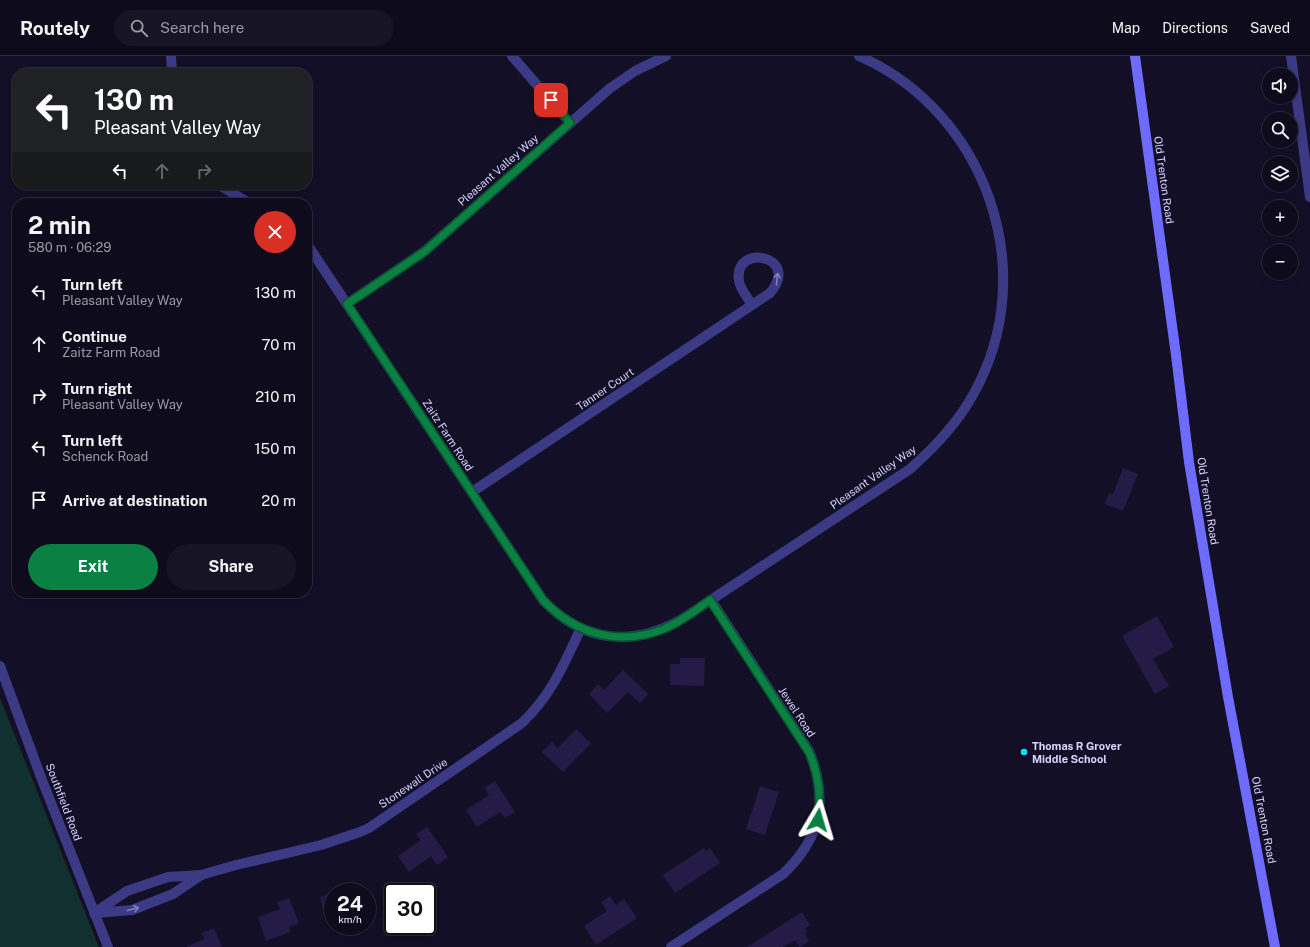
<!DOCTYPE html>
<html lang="en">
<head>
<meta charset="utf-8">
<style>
	body { margin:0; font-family:"Public Sans",sans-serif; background:#171425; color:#f1f3f6; height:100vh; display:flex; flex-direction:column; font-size:15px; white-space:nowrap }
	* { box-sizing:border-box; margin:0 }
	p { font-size:13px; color:#9b9ba3 }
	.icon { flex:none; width:22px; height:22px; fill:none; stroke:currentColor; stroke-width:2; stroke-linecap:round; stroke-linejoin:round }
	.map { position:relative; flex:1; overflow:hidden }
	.drawer { position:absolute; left:12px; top:142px; width:300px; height:400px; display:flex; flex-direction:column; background:#0e0b1c; border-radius:16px; box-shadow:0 2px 10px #0003,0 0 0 1px #2e2b3b }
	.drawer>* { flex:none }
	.top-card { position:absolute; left:12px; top:12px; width:300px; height:122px; border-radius:16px; box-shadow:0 2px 10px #0003,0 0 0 1px #2e2b3b; background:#202124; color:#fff; overflow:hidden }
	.tools { position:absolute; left:1262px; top:12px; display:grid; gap:8px }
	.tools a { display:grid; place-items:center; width:36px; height:36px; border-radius:50%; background:#0e0b1c; box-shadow:0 2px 10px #0003,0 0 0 1px #2e2b3b; font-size:20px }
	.speed { position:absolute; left:324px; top:827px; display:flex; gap:8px; font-size:20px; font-weight:700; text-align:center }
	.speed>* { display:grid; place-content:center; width:52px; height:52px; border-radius:50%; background:#0e0b1c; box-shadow:0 2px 10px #0003,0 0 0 1px #2e2b3b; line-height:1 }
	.speed small { font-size:10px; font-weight:400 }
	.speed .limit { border:2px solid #111; border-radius:6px; background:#fff; color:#111 }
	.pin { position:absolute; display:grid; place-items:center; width:34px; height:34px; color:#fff; margin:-17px; border-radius:8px; box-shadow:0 2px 6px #0006 }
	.me { position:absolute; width:44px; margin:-22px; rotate:7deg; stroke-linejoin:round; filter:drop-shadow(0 0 3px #0008) }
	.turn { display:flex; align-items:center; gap:14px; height:84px; padding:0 16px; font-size:18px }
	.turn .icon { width:52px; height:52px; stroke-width:2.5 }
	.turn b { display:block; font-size:28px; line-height:34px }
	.lanes { display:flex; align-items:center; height:38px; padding:0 16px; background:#0003; justify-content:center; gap:20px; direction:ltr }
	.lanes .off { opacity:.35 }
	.round { display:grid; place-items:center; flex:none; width:42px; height:42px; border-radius:21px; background:#171425 }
	.overview { display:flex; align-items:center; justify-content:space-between; height:68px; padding:0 16px }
	h1 { font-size:24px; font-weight:700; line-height:30px }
	.button { display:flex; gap:8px; margin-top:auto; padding:8px 16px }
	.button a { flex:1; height:46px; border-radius:24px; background:#0b8043; color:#fff; font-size:16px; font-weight:700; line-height:46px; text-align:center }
	.button a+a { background:#171425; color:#f1f3f6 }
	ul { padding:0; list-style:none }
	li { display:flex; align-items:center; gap:12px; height:52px; padding:0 16px }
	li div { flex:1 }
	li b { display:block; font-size:15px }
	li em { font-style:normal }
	header { display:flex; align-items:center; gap:24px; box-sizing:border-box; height:56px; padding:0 20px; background:#0e0b1c; border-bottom:1px solid #2e2b3b }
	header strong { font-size:19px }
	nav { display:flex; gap:22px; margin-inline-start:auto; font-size:14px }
	.search { width:280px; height:36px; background:#171425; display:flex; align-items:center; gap:10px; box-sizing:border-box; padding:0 14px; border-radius:22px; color:#9b9ba3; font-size:15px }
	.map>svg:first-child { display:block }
	.green { fill:#12302f }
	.building { fill:#241b47 }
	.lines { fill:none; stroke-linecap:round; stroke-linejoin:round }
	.street { stroke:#3d3a85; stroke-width:10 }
	.secondary { stroke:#6f6bff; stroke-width:10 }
	.oneway { stroke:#837fbc }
	.route-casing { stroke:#07532c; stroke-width:10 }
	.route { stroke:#0b8043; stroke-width:7 }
	.poi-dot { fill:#00e5ff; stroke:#130f26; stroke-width:1.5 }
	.labels { text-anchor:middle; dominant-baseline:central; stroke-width:4; stroke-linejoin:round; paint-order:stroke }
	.street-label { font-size:11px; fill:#d9d4ff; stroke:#130f26 }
	.poi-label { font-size:11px; font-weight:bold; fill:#d9d4ff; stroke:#130f26; text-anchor:start }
</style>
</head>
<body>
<header>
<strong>Routely</strong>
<div class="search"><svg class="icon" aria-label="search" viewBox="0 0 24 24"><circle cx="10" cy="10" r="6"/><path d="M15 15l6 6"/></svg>Search here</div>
<nav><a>Map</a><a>Directions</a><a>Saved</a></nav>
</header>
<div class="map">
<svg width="1310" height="891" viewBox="0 0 1310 891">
	<rect width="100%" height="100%" fill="#130f26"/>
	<polygon class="green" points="0,642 99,891 0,891"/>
	<g class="building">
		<polygon points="1123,412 1138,418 1123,455 1105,448 1109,437 1113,438"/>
		<polygon points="1157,560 1174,591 1153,603 1169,630 1155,638 1122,580"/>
		<polygon points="680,602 705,602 704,630 670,629 670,608 680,608"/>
		<polygon points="623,614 648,638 640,647 628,636 607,657 589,638 598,628 604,634"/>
		<polygon points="576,673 591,687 563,716 542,696 552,686 558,692"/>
		<polygon points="495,725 515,756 505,762 500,756 477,771 466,754 489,739 484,732"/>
		<polygon points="760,730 779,736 765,779 746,773"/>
		<polygon points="427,771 448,801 437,809 431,800 409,816 398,800 421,784 416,778"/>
		<polygon points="704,792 706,795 710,792 720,807 675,837 663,819"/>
		<polygon points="333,837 333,850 323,853 320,841"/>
		<polygon points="610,840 616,849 624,843 637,862 596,889 584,870 607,855 601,846"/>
		<polygon points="289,842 299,867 289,871 291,876 266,885 258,861 280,853 277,846"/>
		<polygon points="802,856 810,869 805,873 807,876 805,877 809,885 800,891 795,884 783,891 747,891"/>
		<polygon points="214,872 222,891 186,891 204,883 201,877"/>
	</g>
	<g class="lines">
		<g class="street">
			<polyline points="171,0 172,17"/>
			<polyline points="512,0 570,67"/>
			<polyline points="1291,0 1310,141"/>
			<polyline points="219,129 249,147"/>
			<path d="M307,188L543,544C583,587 632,591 682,563L910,413C935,391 958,367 974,337C1042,215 986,56 859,0"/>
			<polyline points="347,248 425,195 609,33 635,15 666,0"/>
			<path d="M472,436L770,237C802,200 733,186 739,225C740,233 748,242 752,249"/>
			<polyline points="0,610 42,724 108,891"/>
			<path d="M94,857L127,835L168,821L201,819L236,809L321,789L360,776L369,772L522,667C552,638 563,610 581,572"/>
			<polyline points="96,857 132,854 173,838 201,819"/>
			<path d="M671,891L783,818C821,782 829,744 809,695L711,544"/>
		</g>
		<polyline class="secondary" points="1135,0 1176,299 1189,406 1228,641 1275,891"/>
	</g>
	<defs><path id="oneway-shaft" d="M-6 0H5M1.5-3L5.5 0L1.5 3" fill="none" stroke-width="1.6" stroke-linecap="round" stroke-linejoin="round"/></defs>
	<g class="oneway">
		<use href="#oneway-shaft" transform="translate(777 223) rotate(-84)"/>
		<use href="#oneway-shaft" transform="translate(133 853) rotate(-14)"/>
	</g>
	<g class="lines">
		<g class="route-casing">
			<path id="route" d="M551,44L570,67L424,196L347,248L543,544C576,579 621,591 666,572C682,565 696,554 710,544L809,696C819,719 821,739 818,764"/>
		</g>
		<use href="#route" class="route"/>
	</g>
	<circle class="poi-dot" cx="1024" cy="696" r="4"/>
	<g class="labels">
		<g class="street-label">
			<text transform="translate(498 114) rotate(-41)">Pleasant Valley Way</text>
			<text transform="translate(1164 124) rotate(82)">Old Trenton Road</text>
			<text transform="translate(605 333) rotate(-34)">Tanner Court</text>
			<text transform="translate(448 379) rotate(57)">Zaitz Farm Road</text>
			<text transform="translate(873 421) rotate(-35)">Pleasant Valley Way</text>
			<text transform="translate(1208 445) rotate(81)">Old Trenton Road</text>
			<text transform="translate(797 656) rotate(57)">Jewel Road</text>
			<text transform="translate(413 727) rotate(-34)">Stonewall Drive</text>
			<text transform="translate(64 746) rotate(69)">Southfield Road</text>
			<text transform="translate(1264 764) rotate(79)">Old Trenton Road</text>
		</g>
		<g class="poi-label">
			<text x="1032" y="690">Thomas R Grover<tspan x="1032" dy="13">Middle School</tspan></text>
		</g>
	</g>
</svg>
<div class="tools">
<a><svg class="icon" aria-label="sound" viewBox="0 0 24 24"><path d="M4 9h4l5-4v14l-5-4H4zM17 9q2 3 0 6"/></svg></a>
<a><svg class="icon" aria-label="search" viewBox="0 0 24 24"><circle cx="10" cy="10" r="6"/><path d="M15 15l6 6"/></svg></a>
<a><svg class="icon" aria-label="layers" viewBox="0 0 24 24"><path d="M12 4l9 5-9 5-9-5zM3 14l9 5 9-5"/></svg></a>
<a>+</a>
<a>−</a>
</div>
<div class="speed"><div>24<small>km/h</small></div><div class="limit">30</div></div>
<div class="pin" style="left:551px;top:44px;background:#d93025"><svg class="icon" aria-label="arrive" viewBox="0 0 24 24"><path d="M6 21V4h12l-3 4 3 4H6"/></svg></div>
<svg class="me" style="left:818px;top:764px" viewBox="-20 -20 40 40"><path d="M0-17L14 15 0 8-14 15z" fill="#0b8043" stroke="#fff" stroke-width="4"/></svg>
<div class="top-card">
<div class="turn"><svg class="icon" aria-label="left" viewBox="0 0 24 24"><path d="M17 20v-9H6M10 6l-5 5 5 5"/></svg><div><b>130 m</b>Pleasant Valley Way</div></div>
<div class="lanes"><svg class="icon" aria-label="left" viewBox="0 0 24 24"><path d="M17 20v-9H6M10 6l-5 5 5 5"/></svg><svg class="icon off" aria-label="ahead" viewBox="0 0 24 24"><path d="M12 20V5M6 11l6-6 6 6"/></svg><svg class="icon off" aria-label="right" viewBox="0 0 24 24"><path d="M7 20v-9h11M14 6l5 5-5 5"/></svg></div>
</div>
<section class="drawer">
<div class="overview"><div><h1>2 min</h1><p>580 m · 06:29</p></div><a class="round" style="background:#d93025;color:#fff"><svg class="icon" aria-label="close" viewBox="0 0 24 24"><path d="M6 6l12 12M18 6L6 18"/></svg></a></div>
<ul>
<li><svg class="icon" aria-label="left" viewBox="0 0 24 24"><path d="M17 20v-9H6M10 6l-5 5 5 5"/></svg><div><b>Turn left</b><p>Pleasant Valley Way</p></div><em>130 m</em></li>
<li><svg class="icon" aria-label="ahead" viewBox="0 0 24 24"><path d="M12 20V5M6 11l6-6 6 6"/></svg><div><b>Continue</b><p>Zaitz Farm Road</p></div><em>70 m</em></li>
<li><svg class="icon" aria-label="right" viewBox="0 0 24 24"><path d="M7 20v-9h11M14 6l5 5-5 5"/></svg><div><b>Turn right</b><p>Pleasant Valley Way</p></div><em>210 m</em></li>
<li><svg class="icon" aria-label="left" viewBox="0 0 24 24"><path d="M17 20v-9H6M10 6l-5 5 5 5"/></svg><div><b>Turn left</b><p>Schenck Road</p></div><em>150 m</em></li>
<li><svg class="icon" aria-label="arrive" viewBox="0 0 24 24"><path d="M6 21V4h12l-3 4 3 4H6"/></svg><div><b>Arrive at destination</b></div><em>20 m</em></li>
</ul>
<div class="button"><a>Exit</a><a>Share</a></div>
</section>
</div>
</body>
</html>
